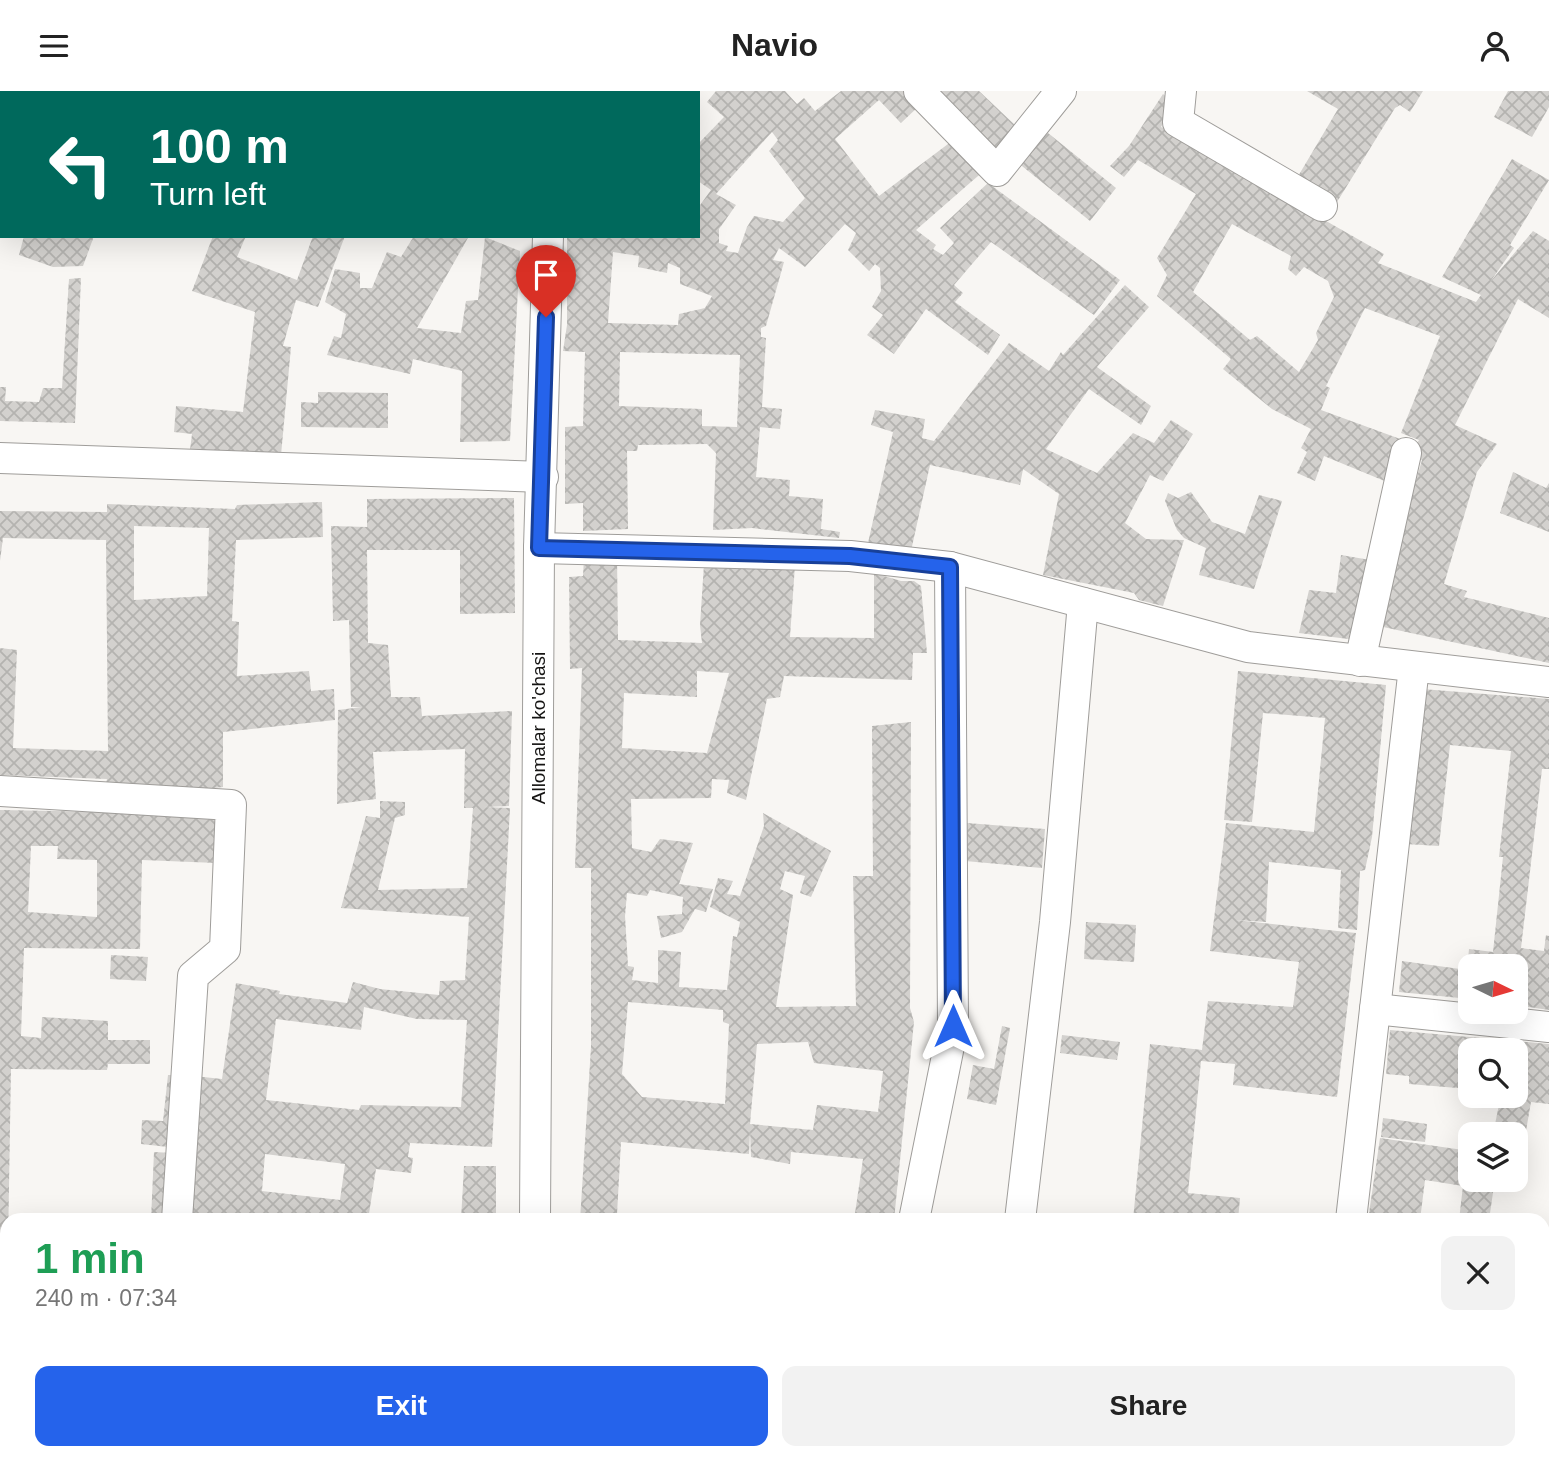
<!DOCTYPE html>
<html lang="en">
<head>
<meta charset="utf-8">
<style>
	body { margin:0; font-family:Helvetica,sans-serif; background:#f2f2f2; color:#222; height:100vh; display:flex; flex-direction:column; font-size:26px; white-space:nowrap }
	* { box-sizing:border-box; margin:0 }
	p { font-size:23px; color:#767676 }
	.icon { flex:none; width:38px; height:38px; fill:none; stroke:currentColor; stroke-width:2; stroke-linecap:round; stroke-linejoin:round }
	.map { position:relative; flex:1; overflow:hidden }
	.side { position:absolute; left:0px; top:1122px; width:1550px; height:247px; display:flex; flex-direction:column; background:#fff; border-radius:21px 21px 0 0; box-shadow:0 7px 28px #0002 }
	.side>* { flex:none }
	.hud { position:absolute; left:0px; top:0px; width:700px; height:147px; box-shadow:0 7px 28px #0002; background:#00695c; color:#fff; overflow:hidden }
	.needle { width:46px; rotate:95deg }
	.buttons { position:absolute; left:1458px; top:863px; display:grid; gap:14px }
	.buttons a { display:grid; place-items:center; width:70px; height:70px; border-radius:14px; background:#fff; box-shadow:0 7px 28px #0002; font-size:35px }
	.pin { position:absolute; display:grid; place-items:center; width:60px; height:60px; color:#fff; margin:-72px -30px; border-radius:50% 50% 50% 0; rotate:-45deg; box-shadow:0 0 7px #0007 }
	.pin .icon { rotate:45deg }
	.me { position:absolute; width:77px; margin:-38px; rotate:0deg; stroke-linejoin:round; filter:drop-shadow(0 0 5px #0008) }
	.turn { display:flex; align-items:center; gap:24px; height:147px; padding:0 35px; font-size:32px }
	.turn .icon { width:91px; height:91px; stroke-width:2.5 }
	.turn b { display:block; font-size:49px; line-height:60px }
	.round { display:grid; place-items:center; flex:none; width:74px; height:74px; border-radius:14px; background:#f2f2f2 }
	.summary { display:flex; align-items:center; justify-content:space-between; height:119px; padding:0 35px }
	h1 { font-size:42px; font-weight:700; line-height:52px; color:#1e9e55 }
	.action { display:flex; gap:14px; margin-top:auto; padding:14px 35px }
	.action a { flex:1; height:80px; border-radius:14px; background:#2563eb; color:#fff; font-size:28px; font-weight:700; line-height:80px; text-align:center }
	.action a+a { background:#f2f2f2; color:#222 }
	header { display:flex; justify-content:space-between; align-items:center; height:91px; padding:0 35px; background:#fff; font-size:32px; font-weight:700 }
	.map>svg:first-child { display:block }
	.building { fill:url(#building-cross-hatch); fill-rule:evenodd }
	.lines { fill:none; stroke-linecap:round; stroke-linejoin:round }
	.street-casing { stroke:#9f9d9a; stroke-width:32 }
	.street { stroke:#fff; stroke-width:30 }
	.route-casing { stroke:#184099; stroke-width:18 }
	.route { stroke:#2563eb; stroke-width:12 }
	.labels { text-anchor:middle; dominant-baseline:central; stroke-width:5; stroke-linejoin:round; paint-order:stroke }
	.street-label { font-size:19px; fill:#151413; stroke:#fff }
</style>
</head>
<body>
<header><svg class="icon" aria-label="menu" viewBox="0 0 24 24"><path d="M4 6h16M4 12h16M4 18h16"/></svg>Navio<svg class="icon" aria-label="person" viewBox="0 0 24 24"><circle cx="12" cy="8" r="4"/><path d="M4 21q1-7 8-7t8 7"/></svg></header>
<div class="map">
<svg width="1549" height="1368" viewBox="0 0 1549 1368">
	<defs>
		<pattern id="building-cross-hatch" width="8" height="8" patternUnits="userSpaceOnUse" patternTransform="scale(1.75)"><rect width="8" height="8" fill="#d3d1ce"/><path d="M0 0l8 8M0 8l8-8" fill="none" stroke="#b4b3b0"/></pattern>
	</defs>
	<rect width="100%" height="100%" fill="#f8f6f3"/>
	<g class="building">
		<path d="M716,0H785L797,13L804,7L815,20L841,0H907L919,15L901,32L879,9L835,48L879,105L952,50L979,84L916,139L936,154L933,158L943,164L954,152L940,137L988,92L1120,189L1094,224L991,151L954,194L963,202L955,211L1000,244L988,264L926,218L894,263L867,244L883,224L872,216L881,200L880,177L875,173L869,180L848,159L856,142L845,133L805,176L779,157L773,169L784,171L766,235L761,237V246L766,247L762,316L782,318L780,338L760,336L756,386L790,389L789,405L823,408L821,438L840,441L839,447L752,437L713,439L716,362L707,353L638,354L637,360H627L628,438L583,440V412L565,413V336L583,335L585,261L563,260L567,234V145H698V117L711,99L698,90V53L724,26L707,11ZM772,41L778,49L769,60L805,107L783,131L754,125L747,136L738,162L726,160L728,155L719,152V138L736,114L716,103ZM613,161L639,165L638,176L667,182L668,172L680,177V193L712,205L705,217L679,223L678,234L608,232ZM620,261L740,264L737,336L702,335V318L619,315Z"/>
		<polygon points="933,0 979,0 1018,37 993,63"/>
		<polygon points="1307,0 1423,0 1410,21 1400,14 1395,17 1337,111 1297,87 1338,18"/>
		<polygon points="1508,0 1549,0 1549,16 1532,46 1494,26"/>
		<path d="M1163,3L1170,9L1169,21L1161,36L1384,163L1378,172L1476,211L1481,204L1442,186L1512,68L1549,89L1510,154L1514,157L1490,191L1533,140L1549,150V227L1518,208L1455,334L1497,353L1477,381L1444,493L1467,500L1464,506L1549,527V572L1374,534L1422,369L1410,364L1419,349L1401,342L1440,245L1365,217L1326,295L1330,297L1321,319L1403,349L1387,391L1324,365L1315,390L1297,382L1307,361L1301,357L1311,338L1272,318L1223,278L1231,268L1157,205L1167,184L1157,167L1196,103L1138,69L1124,86L1110,75L1129,55ZM1232,133L1291,165L1288,178L1296,185L1304,176L1328,190L1334,206L1316,242L1318,249L1299,281L1257,245L1250,249L1193,201Z"/>
		<polygon points="1043,38 1116,97 1090,130 1017,71"/>
		<polygon points="24,145 94,145 83,175 53,176 19,164"/>
		<polygon points="213,145 246,145 237,166 297,189 313,145 345,145 318,216 296,209 283,255 291,256 280,375 189,367 192,343 174,341 176,315 243,321 255,221 192,200"/>
		<polygon points="414,145 469,145 417,237 461,242 466,210 478,209 485,146 520,160 510,350 460,351 462,280 413,268 410,283 327,264 334,245 341,247 346,223 325,211 335,178 360,182 360,197 372,197 387,161 401,166"/>
		<polygon points="81,187 75,332 0,330 0,296 6,296 5,310 39,311 43,297 62,297 69,188"/>
		<polygon points="1125,194 1149,216 1097,276 1151,315 1141,334 1089,298 1046,358 1097,382 1133,342 1154,352 1171,329 1193,343 1163,390 1150,384 1125,432 1146,448 1184,449 1163,515 1139,509 1134,502 1043,484 1059,403 1023,378 1020,394 930,374 911,460 868,452 893,341 871,334 875,319 925,328 922,347 934,350 1009,252 1049,280 1061,261 1063,264"/>
		<polygon points="318,301 388,302 388,337 301,336 301,311 318,312"/>
		<polygon points="1513,381 1546,397 1549,392 1549,441 1500,422"/>
		<polygon points="1191,401 1212,431 1245,443 1259,404 1282,410 1254,498 1199,484 1206,457 1184,447 1177,439 1165,410 1168,402 1178,407"/>
		<path d="M514,407L515,522L460,523V459H367L368,552L388,554L391,606H420L422,625L512,620L509,715L484,716L510,717L492,1056L410,1052L408,1066L413,1067L411,1082L376,1078L368,1129H182L194,985L222,988L236,892L280,900L279,903L347,912L353,891L380,898L439,904L440,890L465,889L469,826L341,817L366,725L380,727V710L405,711V724L395,727L378,799L467,797L473,717H464L465,658L373,661L376,708L337,713L338,619L362,616H351L349,529L333,530L331,435L367,436V408ZM364,916L417,928L467,929L461,1016L361,1014L359,1019L266,1009L276,928L361,939ZM265,1063L345,1073L340,1109L262,1100Z"/>
		<path d="M322,411L323,446L236,449L232,530L239,531L237,585L309,580L311,600L334,598L335,629L223,641V696L195,699L106,692L107,688L0,684V557L17,559L13,657L108,660L106,449L3,447L0,470V420L107,421V413L235,418L237,414ZM134,435L209,437L207,505L134,509Z"/>
		<polygon points="1341,464 1370,469 1357,549 1299,542 1309,499 1336,502"/>
		<path d="M617,465L618,549L702,552L700,534L704,473L795,474L790,546L874,547V482L901,490H914L921,495L927,562H913L912,589L784,585L780,606L767,608L746,709L727,702L729,689L712,688L711,707L631,708L632,757L651,761L660,748L693,752L679,793L713,798L706,821L695,818L682,841L661,847L657,825L682,823L683,806L650,799L647,805L627,802L625,825L628,875L634,876L632,889L658,892V859L681,861L679,896L727,899L733,845L737,846L740,831L710,816L718,787L733,790L727,803L740,805L764,735L763,722L831,760L811,806L800,802L805,785L785,780L780,798L793,804L776,916L856,915L853,785H873L872,635L911,631L910,917L914,931L894,1129H854L863,1068L791,1061L790,1073L751,1066L750,1040L749,1063L621,1051L617,1123L697,1129H580L591,956V777H575L582,577L570,578L569,486L583,485L584,466ZM697,580L729,582L707,662L622,657L624,602L697,606ZM628,911L723,919V931L729,933L725,1013L642,1006L622,983ZM808,951L814,972L883,980L878,1021L817,1014L813,1039L750,1033L757,953Z"/>
		<polygon points="1238,580 1386,594 1372,746 1365,779 1360,780 1357,839 1338,837 1341,779 1269,771 1266,831 1235,829 1356,842 1337,1006 1233,994 1235,973 1201,970 1188,1102 1240,1107 1238,1129 1133,1129 1150,953 1202,959 1208,910 1293,916 1299,871 1210,860 1226,732 1314,741 1325,627 1263,622 1252,731 1224,729"/>
		<polygon points="1422,598 1549,608 1549,678 1542,678 1521,857 1544,860 1546,844 1549,845 1549,919 1516,914 1516,875 1470,875 1470,908 1399,901 1402,870 1467,879 1469,858 1493,861 1503,766 1499,766 1511,660 1450,654 1439,755 1405,753"/>
		<path d="M0,719L219,723L217,772L142,769L140,858L24,857L21,945L41,947L42,926L108,930V949H150V973H108L107,979L11,978L7,1213H0ZM31,755H58L57,768L97,769V826L28,821Z"/>
		<polygon points="967,732 1045,738 1042,777 965,770"/>
		<polygon points="1086,831 1136,834 1134,871 1084,868"/>
		<polygon points="111,864 148,866 146,890 110,888"/>
		<polygon points="1002,935 1010,937 996,1014 967,1008 973,974 994,978"/>
		<polygon points="1390,939 1549,953 1549,1013 1531,1011 1519,1080 1516,1079 1516,1043 1493,1043 1501,1004 1516,1004 1516,959 1470,959 1470,998 1409,993 1409,985 1386,983"/>
		<polygon points="1062,944 1120,951 1117,969 1060,962"/>
		<polygon points="168,984 181,984 177,1057 141,1053 142,1029 163,1030"/>
		<polygon points="1383,1027 1427,1033 1425,1051 1381,1046"/>
		<polygon points="1380,1047 1470,1060 1470,1088 1495,1088 1489,1129 1459,1129 1463,1095 1425,1089 1420,1129 1368,1129"/>
		<polygon points="154,1061 172,1062 168,1129 151,1129"/>
		<polygon points="464,1075 496,1075 496,1129 461,1129"/>
		<rect x="1544" y="1294" width="5" height="48"/>
		<polygon points="7,1319 7,1362 100,1362 105,1368 0,1368 0,1329 3,1330"/>
		<polygon points="144,1362 211,1362 210,1368 141,1368"/>
		<polygon points="230,1362 503,1362 503,1368 232,1368 229,1367"/>
		<polygon points="573,1362 607,1362 607,1368 572,1368"/>
		<polygon points="900,1362 929,1362 927,1368 898,1368"/>
		<polygon points="973,1362 1033,1362 1050,1366 1051,1362 1159,1362 1158,1368 971,1368"/>
		<polygon points="1350,1362 1402,1362 1402,1365 1416,1368 1349,1368"/>
	</g>
	<g class="lines">
		<g class="street-casing">
			<g id="street">
				<polyline points="919,0 997,80 1061,0"/>
				<polyline points="1181,0 1178,31 1322,115"/>
				<polyline points="551,2 551,0"/>
				<polyline points="0,61 2,62"/>
				<polyline points="0,367 543,386"/>
				<polyline points="539,457 850,465 950,476 1248,556 1549,591"/>
				<polyline points="1360,570 1406,362"/>
				<polyline points="0,700 231,714 225,858 193,885 177,1129"/>
				<polyline points="1375,918 1549,936"/>
				<polyline points="535,1129 539,457 548,145"/>
				<polyline points="914,1129 953,935 950,476"/>
				<polyline points="1020,1129 1055,831 1083,512"/>
				<polyline points="1351,1129 1414,576"/>
				<polyline points="135,1368 137,1362"/>
				<polyline points="533,1368 533,1362"/>
				<polyline points="863,1368 865,1362"/>
				<polyline points="1324,1368 1324,1362"/>
			</g>
		</g>
		<use href="#street" class="street"/>
	</g>
	<g class="lines">
		<g class="route-casing">
			<polyline id="route" points="546,226 539,457 850,465 950,476 953,935"/>
		</g>
		<use href="#route" class="route"/>
	</g>
	<g class="labels">
		<g class="street-label">
			<text transform="translate(538 637) rotate(-90)">Allomalar ko'chasi</text>
		</g>
	</g>
</svg>
<div class="buttons">
<a><svg class="needle" viewBox="-14 -14 28 28"><path d="M0-13l5 13h-10z" fill="#e53935"/><path d="M0 13l5-13h-10z" fill="#767676"/></svg></a>
<a><svg class="icon" aria-label="search" viewBox="0 0 24 24"><circle cx="10" cy="10" r="6"/><path d="M15 15l6 6"/></svg></a>
<a><svg class="icon" aria-label="layers" viewBox="0 0 24 24"><path d="M12 4l9 5-9 5-9-5zM3 14l9 5 9-5"/></svg></a>
</div>
<div class="pin" style="left:546px;top:226px;background:#d93025"><svg class="icon" aria-label="arrive" viewBox="0 0 24 24"><path d="M6 21V4h12l-3 4 3 4H6"/></svg></div>
<svg class="me" style="left:953px;top:935px" viewBox="-20 -20 40 40"><path d="M0-17L14 15 0 8-14 15z" fill="#2563eb" stroke="#fff" stroke-width="4"/></svg>
<div class="hud">
<div class="turn"><svg class="icon" aria-label="left" viewBox="0 0 24 24"><path d="M17 20v-9H6M10 6l-5 5 5 5"/></svg><div><b>100 m</b>Turn left</div></div>
</div>
<section class="side">
<div class="summary"><div><h1>1 min</h1><p>240 m · 07:34</p></div><a class="round"><svg class="icon" aria-label="close" viewBox="0 0 24 24"><path d="M6 6l12 12M18 6L6 18"/></svg></a></div>
<div class="action"><a>Exit</a><a>Share</a></div>
</section>
</div>
</body>
</html>
